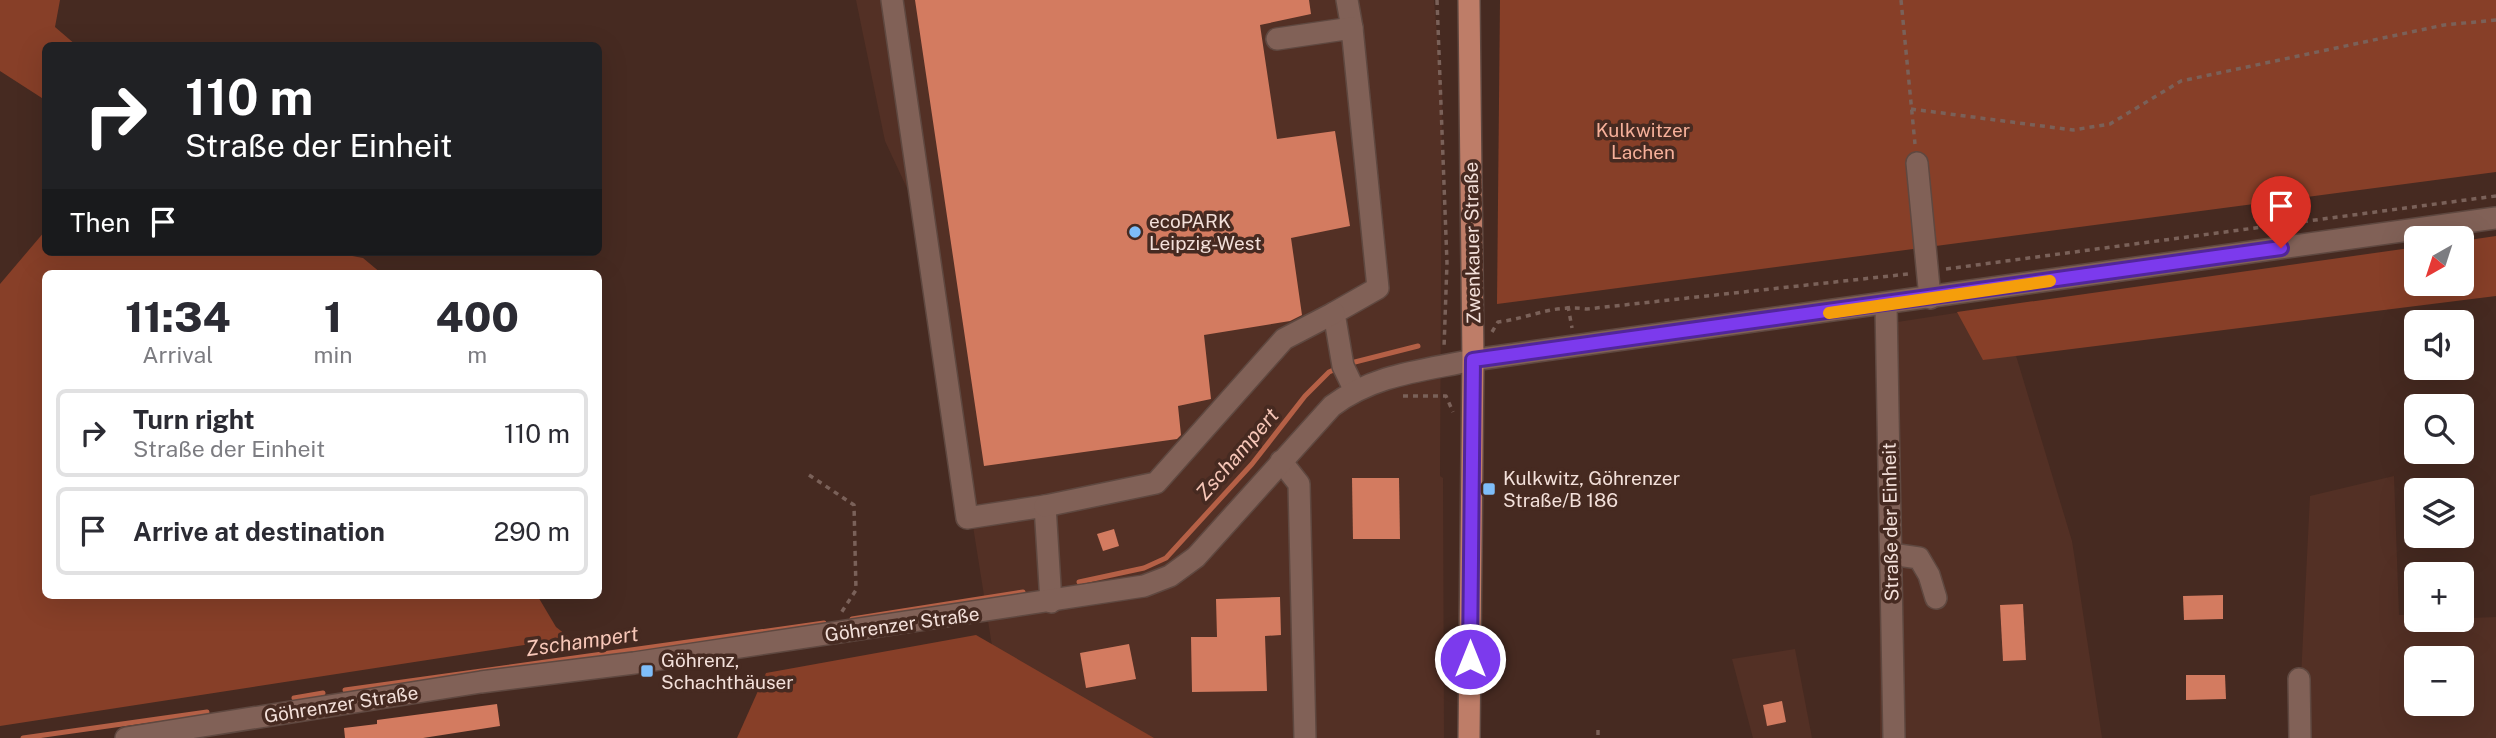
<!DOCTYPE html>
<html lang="en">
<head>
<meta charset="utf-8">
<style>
	body { margin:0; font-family:"Public Sans",sans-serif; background:#f7f7f7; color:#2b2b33; height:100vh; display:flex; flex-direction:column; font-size:26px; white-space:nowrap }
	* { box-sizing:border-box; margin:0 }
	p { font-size:23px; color:#7c7c81 }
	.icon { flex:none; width:38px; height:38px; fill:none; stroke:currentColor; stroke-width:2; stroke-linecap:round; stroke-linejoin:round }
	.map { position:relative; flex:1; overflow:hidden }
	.panel { position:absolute; left:42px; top:270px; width:560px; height:329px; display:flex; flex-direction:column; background:#fff; border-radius:10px; box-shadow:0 7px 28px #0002 }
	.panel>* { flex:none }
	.top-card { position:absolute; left:42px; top:42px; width:560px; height:214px; border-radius:10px; box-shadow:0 7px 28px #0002; background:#202124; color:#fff; overflow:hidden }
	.needle { width:46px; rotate:219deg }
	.tools { position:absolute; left:2404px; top:226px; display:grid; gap:14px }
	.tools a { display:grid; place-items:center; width:70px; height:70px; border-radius:10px; background:#fff; box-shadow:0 7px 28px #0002; font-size:35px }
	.pin { position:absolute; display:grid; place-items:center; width:60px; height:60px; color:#fff; margin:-72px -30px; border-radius:50% 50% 50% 0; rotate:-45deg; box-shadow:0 0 7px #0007 }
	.pin .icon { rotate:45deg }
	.me { position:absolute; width:77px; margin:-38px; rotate:0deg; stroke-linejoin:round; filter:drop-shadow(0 0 5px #0008) }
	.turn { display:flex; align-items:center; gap:24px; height:147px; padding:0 28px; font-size:32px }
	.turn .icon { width:91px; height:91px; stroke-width:2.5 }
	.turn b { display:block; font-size:49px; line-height:60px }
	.then { display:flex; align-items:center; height:66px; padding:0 28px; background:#0003; gap:14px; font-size:26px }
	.eta { display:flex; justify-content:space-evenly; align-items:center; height:119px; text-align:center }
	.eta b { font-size:42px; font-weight:800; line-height:49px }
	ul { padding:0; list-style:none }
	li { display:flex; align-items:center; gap:21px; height:88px; margin:0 14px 10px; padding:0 14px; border:4px solid #e1e1e2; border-radius:10px }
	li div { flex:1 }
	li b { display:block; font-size:26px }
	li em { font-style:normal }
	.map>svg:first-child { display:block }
	.built { fill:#533025; fill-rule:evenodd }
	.green { fill:#873f28 }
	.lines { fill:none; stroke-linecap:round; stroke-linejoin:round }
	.stream { stroke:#b56046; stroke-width:5 }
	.building { fill:#d37b60 }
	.minor-casing { stroke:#5f4840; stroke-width:24 }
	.major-casing { stroke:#5f4840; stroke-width:24 }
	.path { stroke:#7a6159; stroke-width:3.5; stroke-dasharray:5 5; stroke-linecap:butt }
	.minor { stroke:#816157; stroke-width:21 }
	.major { stroke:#be7d68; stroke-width:21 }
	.route-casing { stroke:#51269a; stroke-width:18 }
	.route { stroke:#7c3aed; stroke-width:12 }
	.slow { stroke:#f59e0b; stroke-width:12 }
	.poi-dot { fill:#7ebdf9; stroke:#462a21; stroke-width:2.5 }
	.labels { text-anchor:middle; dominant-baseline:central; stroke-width:7; stroke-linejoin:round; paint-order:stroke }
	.park-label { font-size:19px; fill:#f6b09a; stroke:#462a21 }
	.poi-label { font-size:19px; fill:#f3e0da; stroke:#462a21; text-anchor:start }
	.street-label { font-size:19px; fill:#f3e0da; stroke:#462a21 }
	.water-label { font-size:21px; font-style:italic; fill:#f7c7b8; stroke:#462a21 }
</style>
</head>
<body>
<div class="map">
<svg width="2496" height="738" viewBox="0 0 2496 738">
	<rect width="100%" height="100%" fill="#462a21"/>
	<g class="built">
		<polygon points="856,0 1434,0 1442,92 1440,476 1443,478 1444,738 998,738 992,646 940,318 913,201 885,141"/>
		<polygon points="2001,306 2072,541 2102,738 1880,738 1878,325"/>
		<path d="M2394,476L2399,615H2417V620L2496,617V738H2291L2300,698L2310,496ZM2417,658H2462V704H2417Z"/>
		<polygon points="1795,649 1812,738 1753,738 1732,659"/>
	</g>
	<g class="green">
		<polygon points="0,0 60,0 55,27 76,45 46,46 45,100 0,71"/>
		<polygon points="1500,0 2496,0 2496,172 1497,304"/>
		<polygon points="45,231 46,252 331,252 363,258 381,273 46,273 46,595 537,595 556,627 570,638 0,726 0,284"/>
		<polygon points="2496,236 2496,296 1983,360 1957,312 2417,247 2417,284 2462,284 2462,241"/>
		<polygon points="976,635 1154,738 737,738 766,673"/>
	</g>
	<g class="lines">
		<g class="stream">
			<polyline points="1347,364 1418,346"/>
			<polyline points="1079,582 1144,568 1166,558 1252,464 1305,396 1329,372 1338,368"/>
			<polyline points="852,619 1023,592"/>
			<polyline points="345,690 824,623"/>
			<polyline points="294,698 323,693"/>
			<polyline points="23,738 207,712"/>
		</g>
	</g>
	<g class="building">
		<polygon points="915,0 1309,0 1311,14 1260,25 1277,139 1335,131 1350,226 1291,238 1302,315 1290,321 1204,335 1211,399 1178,406 1181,435 1177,439 984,466"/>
		<polygon points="1352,478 1399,478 1400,539 1353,539"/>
		<polygon points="1114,529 1119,546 1103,551 1097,534"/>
		<polygon points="2223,595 2223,619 2184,620 2183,596"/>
		<polygon points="1280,597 1281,635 1265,636 1267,691 1192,692 1191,637 1217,637 1216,599"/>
		<polygon points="2023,604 2026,660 2003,661 2000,605"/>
		<polygon points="1129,644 1136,679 1086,688 1080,653"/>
		<polygon points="2186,675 2225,675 2226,699 2186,700"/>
		<polygon points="1782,701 1786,722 1767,726 1763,705"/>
		<polygon points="497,704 500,726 423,738 345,738 344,728 377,724 377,720"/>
	</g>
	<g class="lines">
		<g class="minor-casing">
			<g id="minor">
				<polyline points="892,0 967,518 1045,506 1051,602"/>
				<polyline points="1347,0 1352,28"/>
				<polyline points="1277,39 1352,28 1378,288 1334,313 1343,366 1354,389"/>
				<polyline points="1917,163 1930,298"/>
				<polyline points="1886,305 1894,738"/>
				<polyline points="1281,461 1299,484 1305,738"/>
				<polyline points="1045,506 1156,483 1284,339 1334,313"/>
				<polyline points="1891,554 1919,558 1929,575 1936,598"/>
				<polyline points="2299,679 2300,738"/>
				<path d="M126,738L481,682L634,663L1144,586L1170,576L1196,557L1332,406C1375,374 1422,371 1473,360L2496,218"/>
			</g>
		</g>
		<g class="major-casing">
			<polyline id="major" points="1469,0 1473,360 1469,738"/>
		</g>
		<g class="path">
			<polyline points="1437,0 1447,263 1444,348"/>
			<polyline points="1901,0 1915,144"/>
			<polyline points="1911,109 2073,130 2110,124 2181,81 2444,25 2496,20"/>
			<polyline points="1946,269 2496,196"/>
			<polyline points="1568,306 1572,328"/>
			<path d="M1492,332L1498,322C1531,318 1552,304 1587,309L1908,274"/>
			<polyline points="1403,396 1446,396 1453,412"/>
			<polyline points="809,475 854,505 856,590 841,613"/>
			<polyline points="1598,730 1598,738"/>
		</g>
		<use href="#minor" class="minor"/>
		<use href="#major" class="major"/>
	</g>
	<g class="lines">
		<g class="route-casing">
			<polyline id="route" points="1470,659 1473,360 2281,248"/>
		</g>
		<use href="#route" class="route"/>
		<polyline class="slow" points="1829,313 2050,281"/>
	</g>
	<g class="poi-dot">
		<circle cx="1135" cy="232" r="7"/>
		<rect x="1482" y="482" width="14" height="14" rx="3.5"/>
		<rect x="640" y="664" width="14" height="14" rx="3.5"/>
	</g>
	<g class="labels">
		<g class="park-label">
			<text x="1643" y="130">Kulkwitzer<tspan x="1643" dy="22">Lachen</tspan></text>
		</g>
		<g class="poi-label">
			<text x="1149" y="221">ecoPARK<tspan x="1149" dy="22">Leipzig-West</tspan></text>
			<text x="1503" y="478">Kulkwitz, Göhrenzer<tspan x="1503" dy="22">Straße/B 186</tspan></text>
			<text x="661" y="660">Göhrenz,<tspan x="661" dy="22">Schachthäuser</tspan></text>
		</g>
		<g class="street-label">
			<text transform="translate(1472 243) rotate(-91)">Zwenkauer Straße</text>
			<text transform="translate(1890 522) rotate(-91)">Straße der Einheit</text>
			<text transform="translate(902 624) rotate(-8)">Göhrenzer Straße</text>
			<text transform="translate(341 704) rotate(-9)">Göhrenzer Straße</text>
		</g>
		<g class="water-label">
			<text transform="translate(1237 454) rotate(-49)">Zschampert</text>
			<text transform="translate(582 641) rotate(-8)">Zschampert</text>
		</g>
	</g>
</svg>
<div class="tools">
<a><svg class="needle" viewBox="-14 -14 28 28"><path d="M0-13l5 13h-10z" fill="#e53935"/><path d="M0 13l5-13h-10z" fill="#7c7c81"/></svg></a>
<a><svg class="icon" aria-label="sound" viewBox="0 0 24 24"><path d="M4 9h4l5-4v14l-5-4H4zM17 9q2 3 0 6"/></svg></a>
<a><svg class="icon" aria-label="search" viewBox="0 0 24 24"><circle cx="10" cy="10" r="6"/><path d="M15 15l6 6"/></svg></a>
<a><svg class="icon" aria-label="layers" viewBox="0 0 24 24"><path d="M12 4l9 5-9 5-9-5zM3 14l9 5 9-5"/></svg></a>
<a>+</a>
<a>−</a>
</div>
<div class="pin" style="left:2281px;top:248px;background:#d93025"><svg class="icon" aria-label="arrive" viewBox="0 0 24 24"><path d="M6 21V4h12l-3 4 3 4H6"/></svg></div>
<svg class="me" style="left:1470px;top:659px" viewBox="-20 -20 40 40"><circle r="17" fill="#7c3aed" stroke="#fff" stroke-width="3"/><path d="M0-11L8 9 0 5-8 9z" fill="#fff"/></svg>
<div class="top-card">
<div class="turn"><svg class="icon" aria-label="right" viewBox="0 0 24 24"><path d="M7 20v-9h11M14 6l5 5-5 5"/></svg><div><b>110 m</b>Straße der Einheit</div></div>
<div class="then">Then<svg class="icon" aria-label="arrive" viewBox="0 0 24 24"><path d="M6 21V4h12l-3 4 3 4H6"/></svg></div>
</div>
<section class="panel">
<div class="eta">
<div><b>11:34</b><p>Arrival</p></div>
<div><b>1</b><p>min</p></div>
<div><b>400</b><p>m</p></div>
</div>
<ul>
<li><svg class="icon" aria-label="right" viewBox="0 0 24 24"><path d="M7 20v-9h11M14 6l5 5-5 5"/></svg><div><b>Turn right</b><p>Straße der Einheit</p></div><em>110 m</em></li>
<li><svg class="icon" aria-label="arrive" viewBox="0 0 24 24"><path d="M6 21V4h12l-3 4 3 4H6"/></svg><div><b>Arrive at destination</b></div><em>290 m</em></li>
</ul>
</section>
</div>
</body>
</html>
